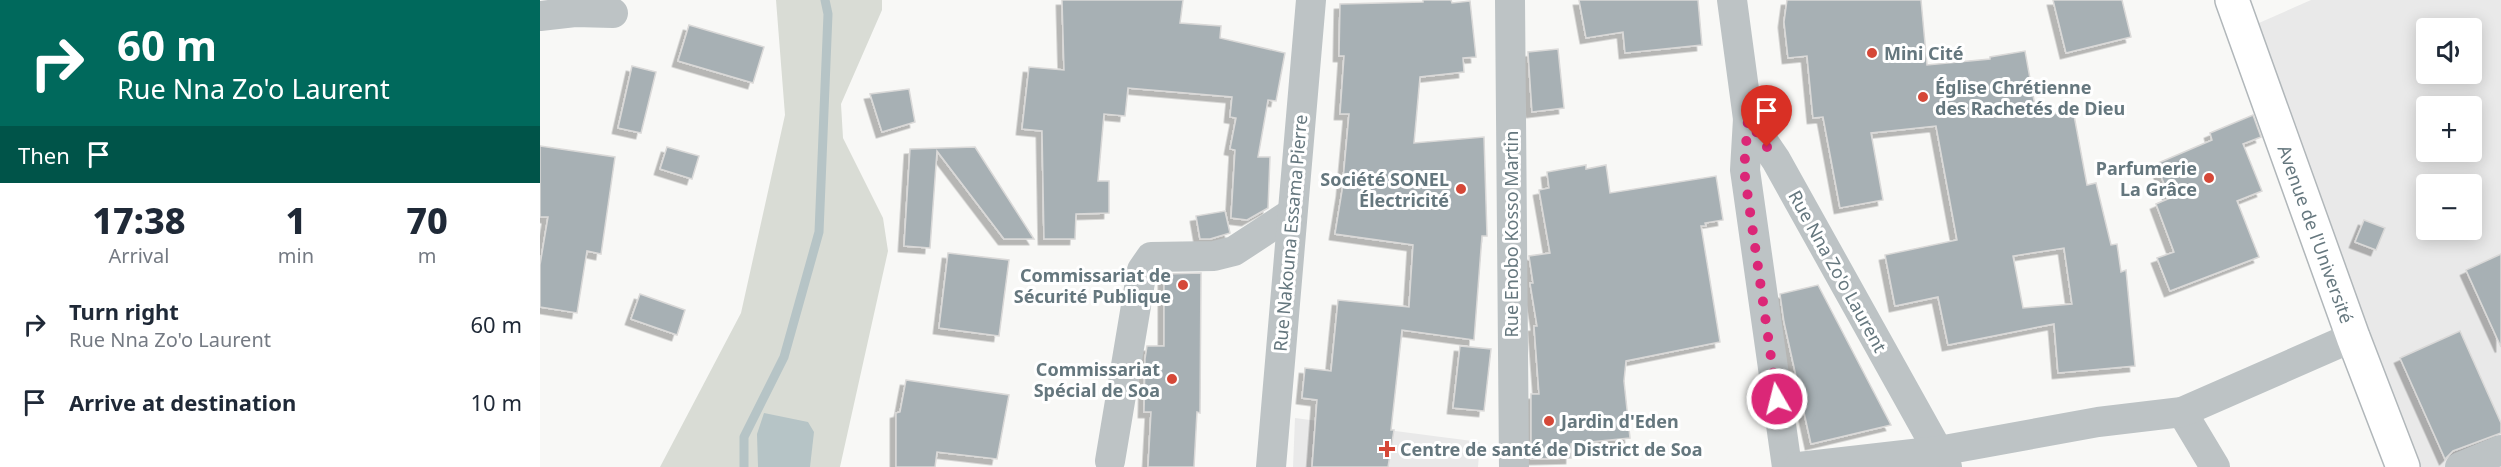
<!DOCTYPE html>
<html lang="en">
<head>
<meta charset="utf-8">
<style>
	body { margin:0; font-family:"Noto Sans",sans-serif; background:#f6f6f7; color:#1f2937; height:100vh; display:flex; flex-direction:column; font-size:22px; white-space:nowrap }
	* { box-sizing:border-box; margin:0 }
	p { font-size:20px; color:#747a83 }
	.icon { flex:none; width:33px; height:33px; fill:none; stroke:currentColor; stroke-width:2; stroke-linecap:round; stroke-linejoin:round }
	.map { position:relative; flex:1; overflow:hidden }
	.side { display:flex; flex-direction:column; background:#fff; width:540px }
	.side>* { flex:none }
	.hud { background:#00695c; color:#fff; overflow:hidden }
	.tools { position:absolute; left:1876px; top:18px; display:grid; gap:12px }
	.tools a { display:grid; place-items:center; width:66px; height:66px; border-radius:6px; background:#fff; box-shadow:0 3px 15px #0003; font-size:30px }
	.pin { position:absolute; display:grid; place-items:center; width:51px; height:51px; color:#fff; margin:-62px -26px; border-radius:50% 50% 50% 0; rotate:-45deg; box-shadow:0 0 6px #0007 }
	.pin .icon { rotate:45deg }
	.me { position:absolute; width:66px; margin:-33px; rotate:352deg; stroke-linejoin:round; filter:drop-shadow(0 0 4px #0008) }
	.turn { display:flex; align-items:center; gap:21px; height:126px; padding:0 18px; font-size:27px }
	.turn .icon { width:78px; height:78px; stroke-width:2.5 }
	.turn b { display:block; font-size:42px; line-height:51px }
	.then { display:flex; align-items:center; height:57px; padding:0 18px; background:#0003; gap:12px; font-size:22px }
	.eta { display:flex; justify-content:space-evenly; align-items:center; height:102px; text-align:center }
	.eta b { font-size:36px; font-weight:800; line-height:42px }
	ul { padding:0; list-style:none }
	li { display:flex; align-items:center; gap:18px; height:78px; padding:0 18px }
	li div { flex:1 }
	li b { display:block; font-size:22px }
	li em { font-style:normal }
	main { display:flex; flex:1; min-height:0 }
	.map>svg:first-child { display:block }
	.built { fill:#e9e9e9; fill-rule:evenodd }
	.green { fill:#d9dcd5 }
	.water { fill:#b6c4c6 }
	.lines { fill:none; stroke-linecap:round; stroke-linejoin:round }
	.stream { stroke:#b6c4c6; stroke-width:9 }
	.building { fill:#a7b0b4; stroke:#dad9d8; stroke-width:1.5; fill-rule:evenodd; filter:url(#shadow) }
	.major-casing { stroke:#b1b7ba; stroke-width:36 }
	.minor { stroke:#bdc3c5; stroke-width:30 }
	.major { stroke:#fff; stroke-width:33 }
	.route { stroke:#db2777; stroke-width:10; stroke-dasharray:0 18 }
	.poi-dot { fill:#d54838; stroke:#fff; stroke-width:2 }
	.labels { text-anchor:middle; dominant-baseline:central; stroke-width:6; stroke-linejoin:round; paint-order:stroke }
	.poi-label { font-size:18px; font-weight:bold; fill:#65777e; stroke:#fff; text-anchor:start }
	.street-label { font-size:18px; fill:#65777e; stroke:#fff }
</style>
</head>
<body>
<main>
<section class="side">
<div class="hud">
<div class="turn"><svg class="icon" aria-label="right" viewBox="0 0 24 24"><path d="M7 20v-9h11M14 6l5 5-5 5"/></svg><div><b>60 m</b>Rue Nna Zo'o Laurent</div></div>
<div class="then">Then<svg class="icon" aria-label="arrive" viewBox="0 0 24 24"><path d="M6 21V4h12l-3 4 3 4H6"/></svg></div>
</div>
<div class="eta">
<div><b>17:38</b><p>Arrival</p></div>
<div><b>1</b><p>min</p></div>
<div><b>70</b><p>m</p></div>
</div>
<ul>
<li><svg class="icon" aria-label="right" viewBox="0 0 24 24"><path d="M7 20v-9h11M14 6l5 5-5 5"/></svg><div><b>Turn right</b><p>Rue Nna Zo'o Laurent</p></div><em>60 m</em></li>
<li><svg class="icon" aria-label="arrive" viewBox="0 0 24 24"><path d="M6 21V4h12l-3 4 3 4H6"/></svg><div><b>Arrive at destination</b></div><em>10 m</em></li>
</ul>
</section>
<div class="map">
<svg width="1961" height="467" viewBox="0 0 1961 467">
	<defs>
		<filter id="shadow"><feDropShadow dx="-5.5" dy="5.5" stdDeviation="0" flood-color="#0004"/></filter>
	</defs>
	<rect width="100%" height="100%" fill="#f8f8f6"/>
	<g class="built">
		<path d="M1771,0H1961V467H1863L1703,30ZM1887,28H1932V74H1887ZM1887,106H1932V152H1887ZM1887,184H1932V230H1887Z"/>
		<polygon points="755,418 940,442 938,467 753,467"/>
	</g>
	<polygon class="green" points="236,0 342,0 342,10 301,104 303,138 343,218 348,251 300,467 120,467 201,313 245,115"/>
	<polygon class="water" points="224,413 268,422 274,432 270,467 218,467 217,434"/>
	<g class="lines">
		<polyline class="stream" points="204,467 204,437 244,357 279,232 288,14 285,0"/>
	</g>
	<g class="building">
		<polygon points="522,0 643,0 640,23 681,26 680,38 745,53 736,101 728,100 718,157 730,157 728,208 707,220 691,218 695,150 690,149 696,118 690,117 692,97 588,88 585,116 564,114 558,181 569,181 569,213 536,214 535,239 504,239 502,131 482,129 489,67 524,70"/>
		<polygon points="883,0 911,0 912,3 930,1 936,57 923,58 924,72 880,77 874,143 944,137 947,236 942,236 934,340 862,330 851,430 854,430 848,467 772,467 777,400 762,398 765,368 791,371 798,300 869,307 873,245 795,234 802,191 809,114 800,114 804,56 799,56 800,4 883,2"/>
		<polygon points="1039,0 1158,0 1162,45 1085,53 1083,32 1046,38"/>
		<path d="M1247,0H1381L1387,65L1450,59V57L1485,51L1497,117L1533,110L1547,185L1556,183L1571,245L1577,244L1581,272L1586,270L1595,366L1518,373L1514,324L1408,345L1398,297L1355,306L1345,255L1417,240L1396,126L1331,133L1343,200L1300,208L1283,117L1273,118L1267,56L1248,58L1244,22ZM1524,248L1532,304L1483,308L1473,256Z"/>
		<polygon points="1513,0 1582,0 1591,37 1526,53"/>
		<polygon points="149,25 224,47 213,83 138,61"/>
		<polygon points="1018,49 1024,108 992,112 988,52"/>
		<polygon points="92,66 116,72 101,133 78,128"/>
		<polygon points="369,89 375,122 342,132 330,94"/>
		<polygon points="1713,115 1721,137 1703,144 1722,191 1697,201 1719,257 1630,291 1617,258 1634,252 1616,204 1630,198 1616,164 1672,140 1670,133"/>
		<polygon points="0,146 75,157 61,254 47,251 37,313 0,307 0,265 8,217 0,217"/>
		<polygon points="127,147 159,156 152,179 120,169"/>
		<polygon points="435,147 494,239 464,239 397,151 390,248 364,246 370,149"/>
		<polygon points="1046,165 1046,169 1066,165 1070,193 1176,176 1183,220 1165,223 1166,226 1161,226 1180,342 1086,361 1084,381 1090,438 1031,444 1031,458 991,459 991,394 999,394 994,326 997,326 990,283 993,283 989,256 1010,253 999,190 1009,188 1007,172"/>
		<polygon points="685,211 690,233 670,239 660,239 656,216"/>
		<polygon points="1824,220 1845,228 1836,250 1815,242"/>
		<polygon points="408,253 469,260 459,336 399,328"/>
		<polygon points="1961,254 1961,347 1926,270"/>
		<polygon points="661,273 660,413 657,412 654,467 608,467 611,412 604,412 605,359 607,346 624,346 624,274"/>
		<polygon points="1278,285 1351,425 1271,444 1244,322 1240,294"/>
		<polygon points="100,294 145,310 137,335 91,319"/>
		<polygon points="1920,331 1961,423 1961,433 1913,451 1905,459 1860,358"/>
		<polygon points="920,346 951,349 944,411 913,408"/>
		<polygon points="366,380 469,395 457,459 397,452 395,467 356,467 356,413 360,412"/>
	</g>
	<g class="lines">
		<g class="major-casing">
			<polyline id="major" points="1692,0 1813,337 1863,467"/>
		</g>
		<g class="minor">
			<polyline points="970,0 974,467"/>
			<polyline points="1192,0 1208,119 1236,160 1407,467"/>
			<polyline points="0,16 35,12 73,13"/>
			<polyline points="1208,119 1205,170 1247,467"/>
			<polyline points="1642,412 1675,467"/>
			<polyline points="570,461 602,270 611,257 674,256 694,251 752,213"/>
			<polyline points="731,467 771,0"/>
			<polyline points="1259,467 1399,451 1558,422 1642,412 1813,337"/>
			<polyline points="1920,467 1961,450"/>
		</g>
		<use href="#major" class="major"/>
	</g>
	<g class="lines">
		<polyline class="route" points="1227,147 1208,120 1204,170 1237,399"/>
	</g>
	<g class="poi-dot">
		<circle cx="1332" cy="53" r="6"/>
		<circle cx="1383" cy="97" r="6"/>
		<circle cx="1669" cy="178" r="6"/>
		<circle cx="921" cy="189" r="6"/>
		<circle cx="643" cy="285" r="6"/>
		<circle cx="632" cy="379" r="6"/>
		<circle cx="1009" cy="421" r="6"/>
		<path d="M844 440h6v6h6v6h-6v6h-6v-6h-6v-6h6z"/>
	</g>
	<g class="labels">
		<g class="poi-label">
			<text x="1344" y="53">Mini Cité</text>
			<text x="1395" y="87">Église Chrétienne<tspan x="1395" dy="21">des Rachetés de Dieu</tspan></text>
			<text x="1657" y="168" text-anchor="end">Parfumerie<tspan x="1657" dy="21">La Grâce</tspan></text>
			<text x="909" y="179" text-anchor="end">Société SONEL<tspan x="909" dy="21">Électricité</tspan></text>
			<text x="631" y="275" text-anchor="end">Commissariat de<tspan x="631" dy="21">Sécurité Publique</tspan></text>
			<text x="620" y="369" text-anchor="end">Commissariat<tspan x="620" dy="21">Spécial de Soa</tspan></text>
			<text x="1021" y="421">Jardin d'Eden</text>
			<text x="860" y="449">Centre de santé de District de Soa</text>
		</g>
		<g class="street-label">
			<text transform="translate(750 233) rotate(-85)">Rue Nakouna Essama Pierre</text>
			<text transform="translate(971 234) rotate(-90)">Rue Enobo Kosso Martin</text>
			<text transform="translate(1776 234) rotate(70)">Avenue de l'Université</text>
			<text transform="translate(1298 271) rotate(61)">Rue Nna Zo'o Laurent</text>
		</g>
	</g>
</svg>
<div class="tools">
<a><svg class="icon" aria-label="sound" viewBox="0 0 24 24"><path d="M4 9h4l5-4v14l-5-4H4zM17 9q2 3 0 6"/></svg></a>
<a>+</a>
<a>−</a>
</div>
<div class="pin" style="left:1227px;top:147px;background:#d93025"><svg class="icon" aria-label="arrive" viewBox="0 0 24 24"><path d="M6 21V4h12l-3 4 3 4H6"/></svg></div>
<svg class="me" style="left:1237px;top:399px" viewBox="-20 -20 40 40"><circle r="17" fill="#db2777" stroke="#fff" stroke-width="3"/><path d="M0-11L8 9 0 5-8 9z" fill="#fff"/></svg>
</div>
</main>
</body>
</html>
